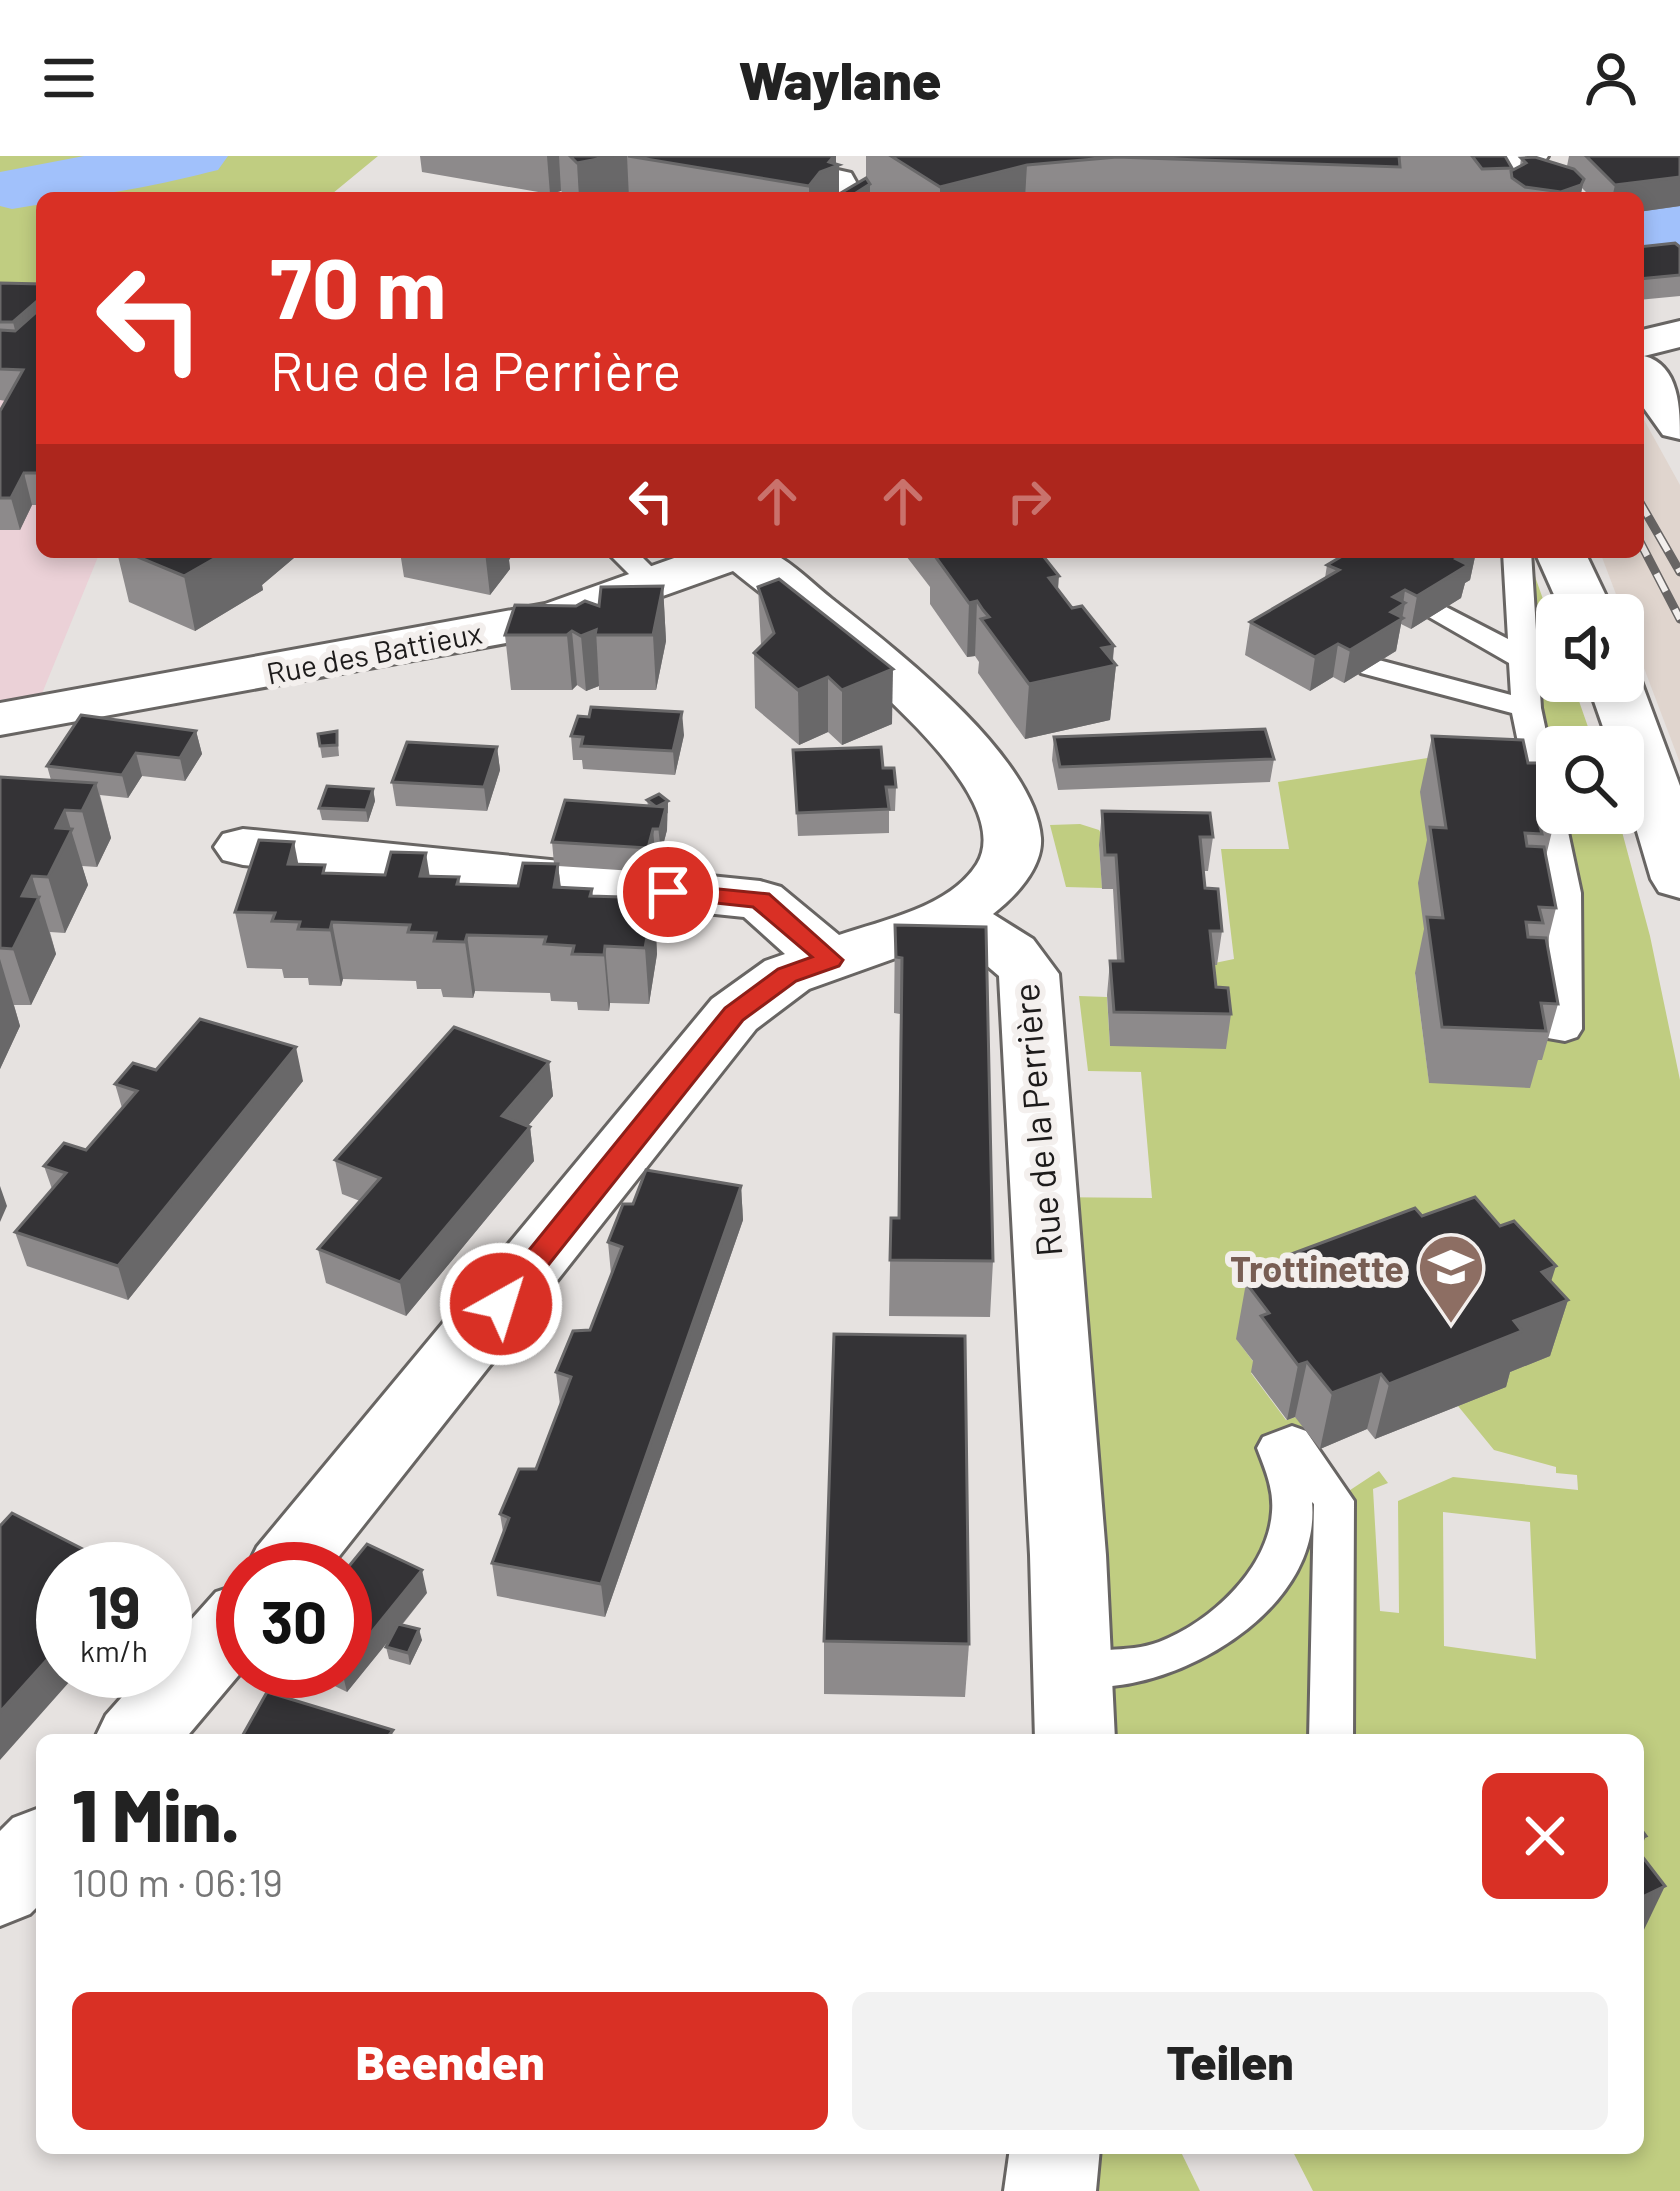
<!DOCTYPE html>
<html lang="de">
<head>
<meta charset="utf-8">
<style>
	body { margin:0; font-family:Barlow,sans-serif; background:#f2f2f2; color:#222; height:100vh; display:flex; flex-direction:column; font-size:45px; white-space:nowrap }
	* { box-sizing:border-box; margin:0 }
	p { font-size:39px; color:#767676 }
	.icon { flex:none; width:66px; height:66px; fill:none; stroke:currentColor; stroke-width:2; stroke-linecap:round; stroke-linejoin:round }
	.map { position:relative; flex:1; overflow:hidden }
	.sheet { position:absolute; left:36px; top:1578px; width:1608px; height:420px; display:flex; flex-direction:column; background:#fff; border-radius:18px; box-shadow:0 6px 18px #0003 }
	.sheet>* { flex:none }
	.banner { position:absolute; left:36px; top:36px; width:1608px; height:366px; border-radius:18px; box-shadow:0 6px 18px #0003; background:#d93025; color:#fff; overflow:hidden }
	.tools { position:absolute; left:1536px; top:438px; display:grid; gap:24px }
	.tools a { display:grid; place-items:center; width:108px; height:108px; border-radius:18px; background:#fff; box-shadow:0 6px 18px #0003; font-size:60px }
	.speed { position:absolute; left:36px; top:1386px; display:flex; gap:24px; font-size:60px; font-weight:700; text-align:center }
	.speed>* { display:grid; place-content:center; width:156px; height:156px; border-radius:50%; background:#fff; box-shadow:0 6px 18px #0003; line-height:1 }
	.speed small { font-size:30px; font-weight:400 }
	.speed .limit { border:18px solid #d22; background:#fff; color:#111 }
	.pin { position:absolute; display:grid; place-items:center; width:102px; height:102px; color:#fff; margin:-51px; border:6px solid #fff; border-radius:50%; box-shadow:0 3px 12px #0007 }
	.me { position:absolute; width:132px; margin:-66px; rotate:39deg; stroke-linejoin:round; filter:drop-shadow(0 0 9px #0008) }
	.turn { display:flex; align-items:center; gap:42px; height:252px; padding:0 36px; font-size:54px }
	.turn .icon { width:156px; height:156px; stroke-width:2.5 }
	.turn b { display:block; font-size:84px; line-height:102px }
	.lanes { display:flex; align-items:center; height:114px; padding:0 36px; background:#0003; justify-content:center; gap:60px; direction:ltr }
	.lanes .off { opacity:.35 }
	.round { display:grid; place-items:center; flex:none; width:126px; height:126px; border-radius:18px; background:#f2f2f2 }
	.overview { display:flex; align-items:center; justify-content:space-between; height:204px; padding:0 36px }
	h1 { font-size:72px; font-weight:800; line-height:90px }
	.action { display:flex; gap:24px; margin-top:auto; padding:24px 36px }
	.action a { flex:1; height:138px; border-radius:18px; background:#d93025; color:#fff; font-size:48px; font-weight:800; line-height:138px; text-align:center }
	.action a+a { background:#f2f2f2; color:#222 }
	header { display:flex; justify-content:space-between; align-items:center; height:156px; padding:0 36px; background:#fff; font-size:54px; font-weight:800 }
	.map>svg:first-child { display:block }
	.built { fill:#e0d5ce }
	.industrial { fill:#ebd1d7 }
	.green { fill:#c0cd81; fill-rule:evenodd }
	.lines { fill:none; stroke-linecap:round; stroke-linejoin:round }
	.river { fill:#a1c1fb; fill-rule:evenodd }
	.service-casing { stroke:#686563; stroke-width:6 }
	.minor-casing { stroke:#686563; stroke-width:6 }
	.service { fill:#fff; fill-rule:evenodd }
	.minor { fill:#fff; fill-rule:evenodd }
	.rail-casing { stroke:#686564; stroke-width:9 }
	.rail { stroke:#f3efed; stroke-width:6; stroke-dasharray:20; stroke-linecap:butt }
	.wall { fill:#8d8a8b }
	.shaded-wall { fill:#696869 }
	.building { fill:#343336; stroke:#696869; stroke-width:3 }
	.route { fill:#d93025; stroke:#8d1f18; stroke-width:3 }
	.labels { text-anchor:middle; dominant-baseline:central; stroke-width:12; stroke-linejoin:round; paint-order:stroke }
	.far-street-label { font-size:30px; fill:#1d1b1b; stroke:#f3efed }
	.street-label { font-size:36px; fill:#1d1b1b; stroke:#f3efed }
	.education-label { font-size:36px; font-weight:bold; fill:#785e54; stroke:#f3efed; text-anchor:end }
</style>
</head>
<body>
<header><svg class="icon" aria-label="menu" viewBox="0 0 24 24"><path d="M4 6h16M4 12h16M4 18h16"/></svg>Waylane<svg class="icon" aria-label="person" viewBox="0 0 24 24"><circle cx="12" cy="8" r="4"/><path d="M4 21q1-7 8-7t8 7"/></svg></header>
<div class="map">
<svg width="1680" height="2035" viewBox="0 0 1680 2035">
	<rect width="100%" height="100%" fill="#e6e2e0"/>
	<polygon class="built" points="1638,253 1680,329 1680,607 1600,396 1638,396"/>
	<polygon class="industrial" points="0,171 42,174 42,396 100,396 41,540 0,548"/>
	<g class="green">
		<polygon points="0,0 378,0 327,42 42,42 42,174 0,171"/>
		<path d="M1531,409L1557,483V525H1572L1595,591H1557V657H1617L1650,780L1680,924V2035H1313L1291,1992H1638V1584H1075L1043,1041L1152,1042L1141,916L1088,915L1079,840L1107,841L1110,890L1205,809L1234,803L1221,693H1289L1278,626L1446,599L1433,728L1431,818H1415L1429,926L1541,807C1516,678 1526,541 1531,409ZM1237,1184L1458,1250L1494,1294L1556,1311V1317L1577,1319L1578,1334L1453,1321L1398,1345L1399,1457L1380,1455L1373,1333L1388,1327L1379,1315L1335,1344L1293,1286L1310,1279L1296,1261L1286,1264L1251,1217L1258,1212ZM1443,1356L1530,1366L1536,1503L1444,1490Z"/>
		<polygon points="1080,668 1099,674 1107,689 1099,689 1102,732 1066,731 1050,669"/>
		<polygon points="1055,1992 1179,1992 1200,2035 1050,2035"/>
	</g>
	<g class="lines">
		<g class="river">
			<path d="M84,0H228L218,14C162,28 100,42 42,42V48L12,53L0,50V16Z"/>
			<polygon points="1680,50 1680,92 1638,93 1638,51"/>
		</g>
		<g class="service-casing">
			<g id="service">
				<polygon points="735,0 775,0 851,17 865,42 843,42 834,27 738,5"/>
				<polygon points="607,396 637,396 669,428 655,436 645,434"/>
				<polygon points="1503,396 1531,396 1541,552 1557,627 1557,657 1564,657 1581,737 1582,873 1577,881 1565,885 1525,878 1520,870 1525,862 1548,860 1549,737 1512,557 1361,517 1357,511 1371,502 1511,539 1509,507 1422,457 1436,449 1446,451 1508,483"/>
				<path d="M1292,1270L1306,1275L1354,1345L1353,1584H1309L1314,1348L1312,1346C1321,1446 1199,1522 1112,1530C1092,1532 1075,1535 1057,1528L1051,1515L1057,1502C1090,1490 1127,1498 1159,1486C1211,1466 1268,1413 1272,1356C1274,1333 1265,1313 1257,1292L1263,1281Z"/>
			</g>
		</g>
		<g class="minor-casing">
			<g id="minor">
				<path d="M1292,0H1548L1542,9C1495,20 1322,43 1292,0Z"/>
				<path d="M1680,165V191L1644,200C1680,209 1680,254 1680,283L1663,279L1638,244V175Z"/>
				<path d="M691,396C714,396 754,388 774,398C794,408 814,429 832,443C894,492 1035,600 1041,682C1043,712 1014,742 993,758L1033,783L1059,818L1106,1399L1115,1584H1035L1030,1399L999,820L971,796L946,784L809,833L756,873L329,1413H246L257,1391L712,843L765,805L785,798L744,761L243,709L223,704L214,691L223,678L243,673L760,725L781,731L839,779C883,764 950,751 977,708C1026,628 786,459 733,415L556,478L0,579V547L545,448Z"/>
				<polygon points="1535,396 1585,396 1615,459 1563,459"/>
				<polygon points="1623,511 1633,514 1641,525 1680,630 1680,742 1659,736 1651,723 1623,628 1623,591 1610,591 1587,525 1623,525"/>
				<polygon points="243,1427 243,1514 184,1584 94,1584 106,1559 145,1515 165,1515 165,1493 216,1436"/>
				<polygon points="42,1651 42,1746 30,1758 0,1770 0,1675 13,1662"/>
				<polygon points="1010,1992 1100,1992 1096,2035 1004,2035"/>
			</g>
		</g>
		<use href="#service" class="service"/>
		<use href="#minor" class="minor"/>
		<g class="rail-casing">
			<g id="rail">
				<polyline points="1638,343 1680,416"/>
				<polyline points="1638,382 1680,463"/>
			</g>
		</g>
		<use href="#rail" class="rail"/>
	</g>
	<g class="wall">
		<polygon points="420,0 836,0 836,8 839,9 839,38 866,22 866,0 1505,0 1512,12 1511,15 1520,10 1521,2 1567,10 1569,0 1680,0 1680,50 1638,56 1638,42 1592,42 1582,32 1580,42 1508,42 1507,37 1506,42 880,42 870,36 870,39 865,42 568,42 561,35 550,38 422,16"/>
		<polygon points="1638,91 1680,91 1680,140 1638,144"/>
		<polygon points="0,127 42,128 42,349 32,349 20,374 0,374 0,255 6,245 0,244"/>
		<polygon points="117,396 301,396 262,429 263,434 195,475 129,446"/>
		<polygon points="400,396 514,396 509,404 510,413 490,439 404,421"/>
		<polygon points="903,396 1040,396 1058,434 1072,452 1114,490 1113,505 1116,509 1110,564 1025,583 978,517 979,506 975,500 967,501 930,448 930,431"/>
		<polygon points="1349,396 1476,396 1470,424 1465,427 1461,442 1411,473 1401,468 1396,495 1344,527 1333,521 1310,535 1245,499 1250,466 1325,422 1327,409"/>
		<polygon points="663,430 666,485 656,534 599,534 599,530 586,535 577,529 572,534 511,534 505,479"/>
		<polygon points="758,431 892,568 842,589 828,576 799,589 755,552 754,497 761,489"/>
		<polygon points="196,575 202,598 185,625 142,620 128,642 100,639 111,682 97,711 82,710 88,729 65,777 50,776 56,798 31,849 14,849 20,870 0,913 0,621 51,624 47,610"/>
		<polygon points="337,575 339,600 322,602 318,578"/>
		<polygon points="684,579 675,619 583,613 582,604 573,604 571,580"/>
		<polygon points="1432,580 1528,607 1555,663 1546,700 1556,752 1547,788 1558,848 1542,904 1538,904 1530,932 1429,927 1415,817 1424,773 1418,727 1427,684 1420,636"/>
		<polygon points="1054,581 1274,603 1270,626 1058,634 1052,604"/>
		<polygon points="497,591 500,614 487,655 396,650 392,626"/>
		<polygon points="793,594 883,612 896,631 895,655 889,655 889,677 798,680"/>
		<polygon points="373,633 375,645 368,666 322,664 319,652"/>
		<polygon points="647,644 668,645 668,657 666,658 667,674 661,697 655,696 649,716 558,710 561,731 592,733 593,740 654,742 657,798 649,848 610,847 609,855 578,854 577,846 551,845 550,837 475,835 473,842 443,841 441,833 417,833 416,825 343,823 341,830 309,829 308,822 284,822 282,813 247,812 235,756 299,708 327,717 459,721 460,728 518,730 554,708 552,686 648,650"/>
		<polygon points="1102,655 1213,681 1208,715 1203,715 1205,732 1222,775 1217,809 1213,809 1216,831 1231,858 1226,893 1110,890 1107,839 1110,805 1117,805 1113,733 1102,733 1099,689"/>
		<polygon points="895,769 993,1105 990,1161 889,1160 891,1062 898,1062 900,858 894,857"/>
		<polygon points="549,906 553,940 528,970 530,971 534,1005 406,1160 326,1127 318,1093 360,1045 342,1038 335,1004"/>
		<polygon points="156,914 303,925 128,1144 27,1110 15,1076 52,1033 44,1010 86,994 122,952 115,928"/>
		<polygon points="741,1030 743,1064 605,1461 497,1440 492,1407 503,1376 500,1358 536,1313 560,1249 556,1216 590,1174 611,1118 608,1086 633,1048"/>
		<polygon points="1422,1060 1551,1126 1568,1144 1550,1200 1510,1216 1506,1231 1375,1283 1367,1273 1320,1293 1295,1261 1287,1264 1251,1216 1253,1205 1236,1183 1246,1127 1284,1113 1286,1100"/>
		<polygon points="427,1437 402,1469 422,1484 410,1509 389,1503 386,1491 391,1482 347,1536 304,1515 345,1515"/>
		<polygon points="824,1485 969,1488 965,1541 824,1538"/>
	</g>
	<g class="shaded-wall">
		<polygon points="547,0 559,0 561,35 550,38"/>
		<polygon points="613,0 627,0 629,42 579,42 577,7"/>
		<polygon points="834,0 836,0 836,10 839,9 839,42 809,42 809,30"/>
		<polygon points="1027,9 1025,42 940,42 940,31"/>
		<polygon points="1680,21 1680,50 1638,56 1638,42 1612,42 1615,29"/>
		<polygon points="1584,23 1580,42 1560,42 1561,36"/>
		<polygon points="870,28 870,39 865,42 848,42"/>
		<polygon points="42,141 42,189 23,206 13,166"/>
		<polygon points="24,317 32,349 20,374 11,342"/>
		<polygon points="226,396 301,396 262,429 263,434 195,475 184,420"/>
		<polygon points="485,396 514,396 509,404 510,413 490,439"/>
		<polygon points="1468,396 1476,396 1470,424 1465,427 1461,442 1411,473 1417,440 1456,403"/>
		<polygon points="1059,420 1055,474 1049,422"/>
		<polygon points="663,430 666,485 656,534 653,479"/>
		<polygon points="1405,434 1403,449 1405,447 1396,495 1344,527 1350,494 1393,441"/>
		<polygon points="977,445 975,500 967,501 969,447"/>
		<polygon points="596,474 599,530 586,535 581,480"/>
		<polygon points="572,475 577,529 572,534 567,479"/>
		<polygon points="1338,488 1333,521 1310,535 1315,501"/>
		<polygon points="1114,490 1112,509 1116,509 1110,564 1025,583 1029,528 1102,492"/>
		<polygon points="893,513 892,568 842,589 842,534"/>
		<polygon points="828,521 828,576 799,589 798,534"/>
		<polygon points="682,556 684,579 675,619 673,595"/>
		<polygon points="196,575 202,598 185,625 180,602"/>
		<polygon points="497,591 500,614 487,655 484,631"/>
		<polygon points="136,597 142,620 128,642 122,619"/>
		<polygon points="96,627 111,682 97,711 82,655"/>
		<polygon points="373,633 375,645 368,666 366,654"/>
		<polygon points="668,645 667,674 661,697 656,651"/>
		<polygon points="65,654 88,729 65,777 48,721 56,672"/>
		<polygon points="653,673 655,696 649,716 648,692"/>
		<polygon points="294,686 305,742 288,708"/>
		<polygon points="426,697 435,753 420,720"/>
		<polygon points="558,708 564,764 554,731"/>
		<polygon points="32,720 56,798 31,849 13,793 22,740"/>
		<polygon points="654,742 657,798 649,848 645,792"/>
		<polygon points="332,766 343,823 341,830 330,774"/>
		<polygon points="467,779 475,835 473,842 465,786"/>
		<polygon points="605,790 610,847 609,855 604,799"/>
		<polygon points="0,803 20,870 0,913"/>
		<polygon points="296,891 303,925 128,1144 118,1110"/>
		<polygon points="549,906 553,940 507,995 502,960"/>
		<polygon points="530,971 534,1005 406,1160 400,1126"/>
		<polygon points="0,1030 7,1050 0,1066"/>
		<polygon points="741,1030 743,1064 605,1461 601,1428"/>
		<polygon points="1556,1110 1542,1154 1568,1144 1550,1200 1510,1216 1506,1231 1375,1283 1389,1228 1514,1165 1542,1116"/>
		<polygon points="1307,1206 1295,1261 1287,1264 1298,1209"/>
		<polygon points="1381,1218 1367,1273 1320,1293 1332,1237"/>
		<polygon points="422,1414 427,1437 347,1536 342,1515 345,1515 345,1509"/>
		<polygon points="419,1473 422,1484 410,1509 408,1497"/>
		<polygon points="63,1486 63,1515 79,1515 0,1604 0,1556"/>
		<polygon points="1646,1680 1638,1698 1638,1683"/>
		<polygon points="1665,1730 1641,1780 1638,1782 1638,1743"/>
	</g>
	<g class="building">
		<polygon points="570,0 613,0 577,7"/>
		<polygon points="628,0 834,0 829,6 839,9 820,16 809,30"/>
		<polygon points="891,0 1399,0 1400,11 1117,1 1027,9 940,31"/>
		<polygon points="1472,0 1505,0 1512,12 1482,13"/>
		<polygon points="1586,0 1680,0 1680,21 1615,29"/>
		<polygon points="1535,1 1574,13 1584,23 1581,29 1561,36 1525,31 1512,22 1511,15 1526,7 1521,2"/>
		<polygon points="866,22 870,28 848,42 839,42 839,38"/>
		<polygon points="1675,87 1680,91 1680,119 1638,123 1638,91"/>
		<polygon points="0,127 42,128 42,141 13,166 0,166"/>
		<polygon points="42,151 42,317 24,317 11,342 0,342 0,255 23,214 0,213 0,174 15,175"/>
		<polygon points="126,396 226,396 184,420"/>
		<polygon points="932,396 1040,396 1059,420 1049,422 1072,452 1082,450 1114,490 1102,492 1116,509 1029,528 981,463 989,461 983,454 977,445 969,447"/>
		<polygon points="1349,396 1468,396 1456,403 1468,409 1417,440 1405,434 1393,441 1405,447 1391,456 1403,462 1350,494 1338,488 1315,501 1250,466 1339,414 1327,409"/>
		<polygon points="779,423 893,513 842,534 828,521 798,534 754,497 774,477 758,431"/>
		<polygon points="663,430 653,479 595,479 596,474 581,480 572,475 567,479 505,479 515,449 576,450 585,445 599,450 601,431"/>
		<polygon points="591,551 682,556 673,595 581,590 583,581 571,580 578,560 589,561"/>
		<polygon points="81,559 196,575 180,602 136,597 122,619 47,610"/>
		<polygon points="1265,573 1274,603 1060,611 1054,581"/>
		<polygon points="337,575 337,589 320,590 318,578"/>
		<polygon points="1432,580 1523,584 1528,607 1543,607 1555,663 1538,663 1542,678 1525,677 1527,690 1544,691 1556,752 1539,751 1543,767 1526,766 1528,781 1546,782 1558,848 1541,847 1546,875 1442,871 1427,761 1443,762 1430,671 1446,672"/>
		<polygon points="407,586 497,591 484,631 392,626"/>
		<polygon points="881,591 883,612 894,612 896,631 886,631 889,653 797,657 793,594"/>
		<polygon points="0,621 96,627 82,655 65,654 56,672 72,673 48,721 32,720 22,740 39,741 13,793 0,792"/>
		<polygon points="327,630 373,633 366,654 319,652"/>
		<polygon points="659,638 668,645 656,651 647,644"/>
		<polygon points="565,644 666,651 660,673 653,673 648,692 552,686"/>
		<polygon points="1102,655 1210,657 1213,681 1200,681 1205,732 1218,733 1222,775 1210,775 1216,831 1228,832 1231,858 1114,856 1110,805 1123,805 1116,699 1105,699"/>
		<polygon points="259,684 294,686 288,708 325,709 323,717 385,719 391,696 426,697 420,720 459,721 457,728 518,730 523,707 558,708 554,731 592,733 590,740 654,742 645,792 605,790 604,799 572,798 574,790 544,788 546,781 467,779 465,786 434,785 436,777 408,776 410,769 332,766 330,774 298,773 300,766 272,765 275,757 235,756"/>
		<polygon points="895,769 986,771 993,1105 890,1104 891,1062 899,1062 902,802 896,801"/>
		<polygon points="200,863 296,891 118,1110 15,1076 66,1017 44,1010 64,987 86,994 137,935 115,928 133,907 156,914"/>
		<polygon points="454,871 549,906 502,960 530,971 400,1126 318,1093 380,1022 335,1004"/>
		<polygon points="646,1014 741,1030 601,1428 492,1407 509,1362 500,1358 519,1313 536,1313 571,1221 556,1216 573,1175 590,1174 622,1091 608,1086 623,1048 633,1048"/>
		<polygon points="1475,1041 1500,1070 1514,1065 1556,1110 1542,1116 1568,1144 1514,1165 1522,1175 1389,1228 1381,1218 1332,1237 1307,1206 1298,1209 1261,1160 1269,1157 1246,1127 1294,1110 1286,1100 1415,1052 1422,1060"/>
		<polygon points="834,1178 965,1180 969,1488 824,1485"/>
		<polygon points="12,1357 122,1413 63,1413 63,1486 0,1556 0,1370"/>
		<polygon points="367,1388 422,1414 345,1509 345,1415"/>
		<polygon points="398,1468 419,1473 408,1497 386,1491"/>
		<polygon points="267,1536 393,1574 390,1578 403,1584 240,1584"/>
		<polygon points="1638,1669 1646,1680 1638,1683"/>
		<polygon points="1638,1695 1665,1730 1638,1743"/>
	</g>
	<polygon class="route" points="668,728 769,738 843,804 839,810 796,825 743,864 511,1156 491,1156 486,1148 491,1141 725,852 778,813 812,801 753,751 659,741 659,730"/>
	<defs>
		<g id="school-pin" transform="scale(3.45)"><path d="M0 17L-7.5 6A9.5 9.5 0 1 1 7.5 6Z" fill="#8d6e63" stroke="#f3efed"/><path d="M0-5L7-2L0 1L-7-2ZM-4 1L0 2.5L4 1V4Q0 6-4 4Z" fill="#fff"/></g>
	</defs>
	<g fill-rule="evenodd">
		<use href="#school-pin" x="1451" y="1111"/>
	</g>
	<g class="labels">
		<g class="far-street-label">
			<text transform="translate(374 496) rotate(-11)">Rue des Battieux</text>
		</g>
		<g class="street-label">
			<text transform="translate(1036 964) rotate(-95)">Rue de la Perrière</text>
		</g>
		<g class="education-label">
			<text x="1404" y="1111">Trottinette</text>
		</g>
	</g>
</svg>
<div class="tools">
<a><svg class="icon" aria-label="sound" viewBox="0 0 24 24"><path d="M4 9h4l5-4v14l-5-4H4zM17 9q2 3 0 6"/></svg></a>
<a><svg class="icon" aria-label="search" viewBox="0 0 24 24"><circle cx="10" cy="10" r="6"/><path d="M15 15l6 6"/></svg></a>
</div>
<div class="speed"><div>19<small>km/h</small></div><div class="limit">30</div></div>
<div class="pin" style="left:668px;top:736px;background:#d93025"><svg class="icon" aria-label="arrive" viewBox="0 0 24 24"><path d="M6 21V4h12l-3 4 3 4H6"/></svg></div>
<svg class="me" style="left:501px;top:1148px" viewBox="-20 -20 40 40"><circle r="17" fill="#d93025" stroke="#fff" stroke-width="3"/><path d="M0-11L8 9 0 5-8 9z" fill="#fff"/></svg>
<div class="banner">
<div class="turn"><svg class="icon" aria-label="left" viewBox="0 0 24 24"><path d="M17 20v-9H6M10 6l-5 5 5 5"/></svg><div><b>70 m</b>Rue de la Perrière</div></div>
<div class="lanes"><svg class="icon" aria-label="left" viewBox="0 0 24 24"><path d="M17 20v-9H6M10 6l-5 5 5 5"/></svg><svg class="icon off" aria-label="ahead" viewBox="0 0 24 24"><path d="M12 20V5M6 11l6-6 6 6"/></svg><svg class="icon off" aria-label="ahead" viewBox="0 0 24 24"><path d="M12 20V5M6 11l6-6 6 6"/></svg><svg class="icon off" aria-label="right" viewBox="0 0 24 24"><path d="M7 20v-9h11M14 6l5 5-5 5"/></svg></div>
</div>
<section class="sheet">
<div class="overview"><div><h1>1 Min.</h1><p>100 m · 06:19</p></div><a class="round" style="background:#d93025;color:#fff"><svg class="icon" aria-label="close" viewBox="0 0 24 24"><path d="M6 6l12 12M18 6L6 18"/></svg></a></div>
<div class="action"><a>Beenden</a><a>Teilen</a></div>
</section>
</div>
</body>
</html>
